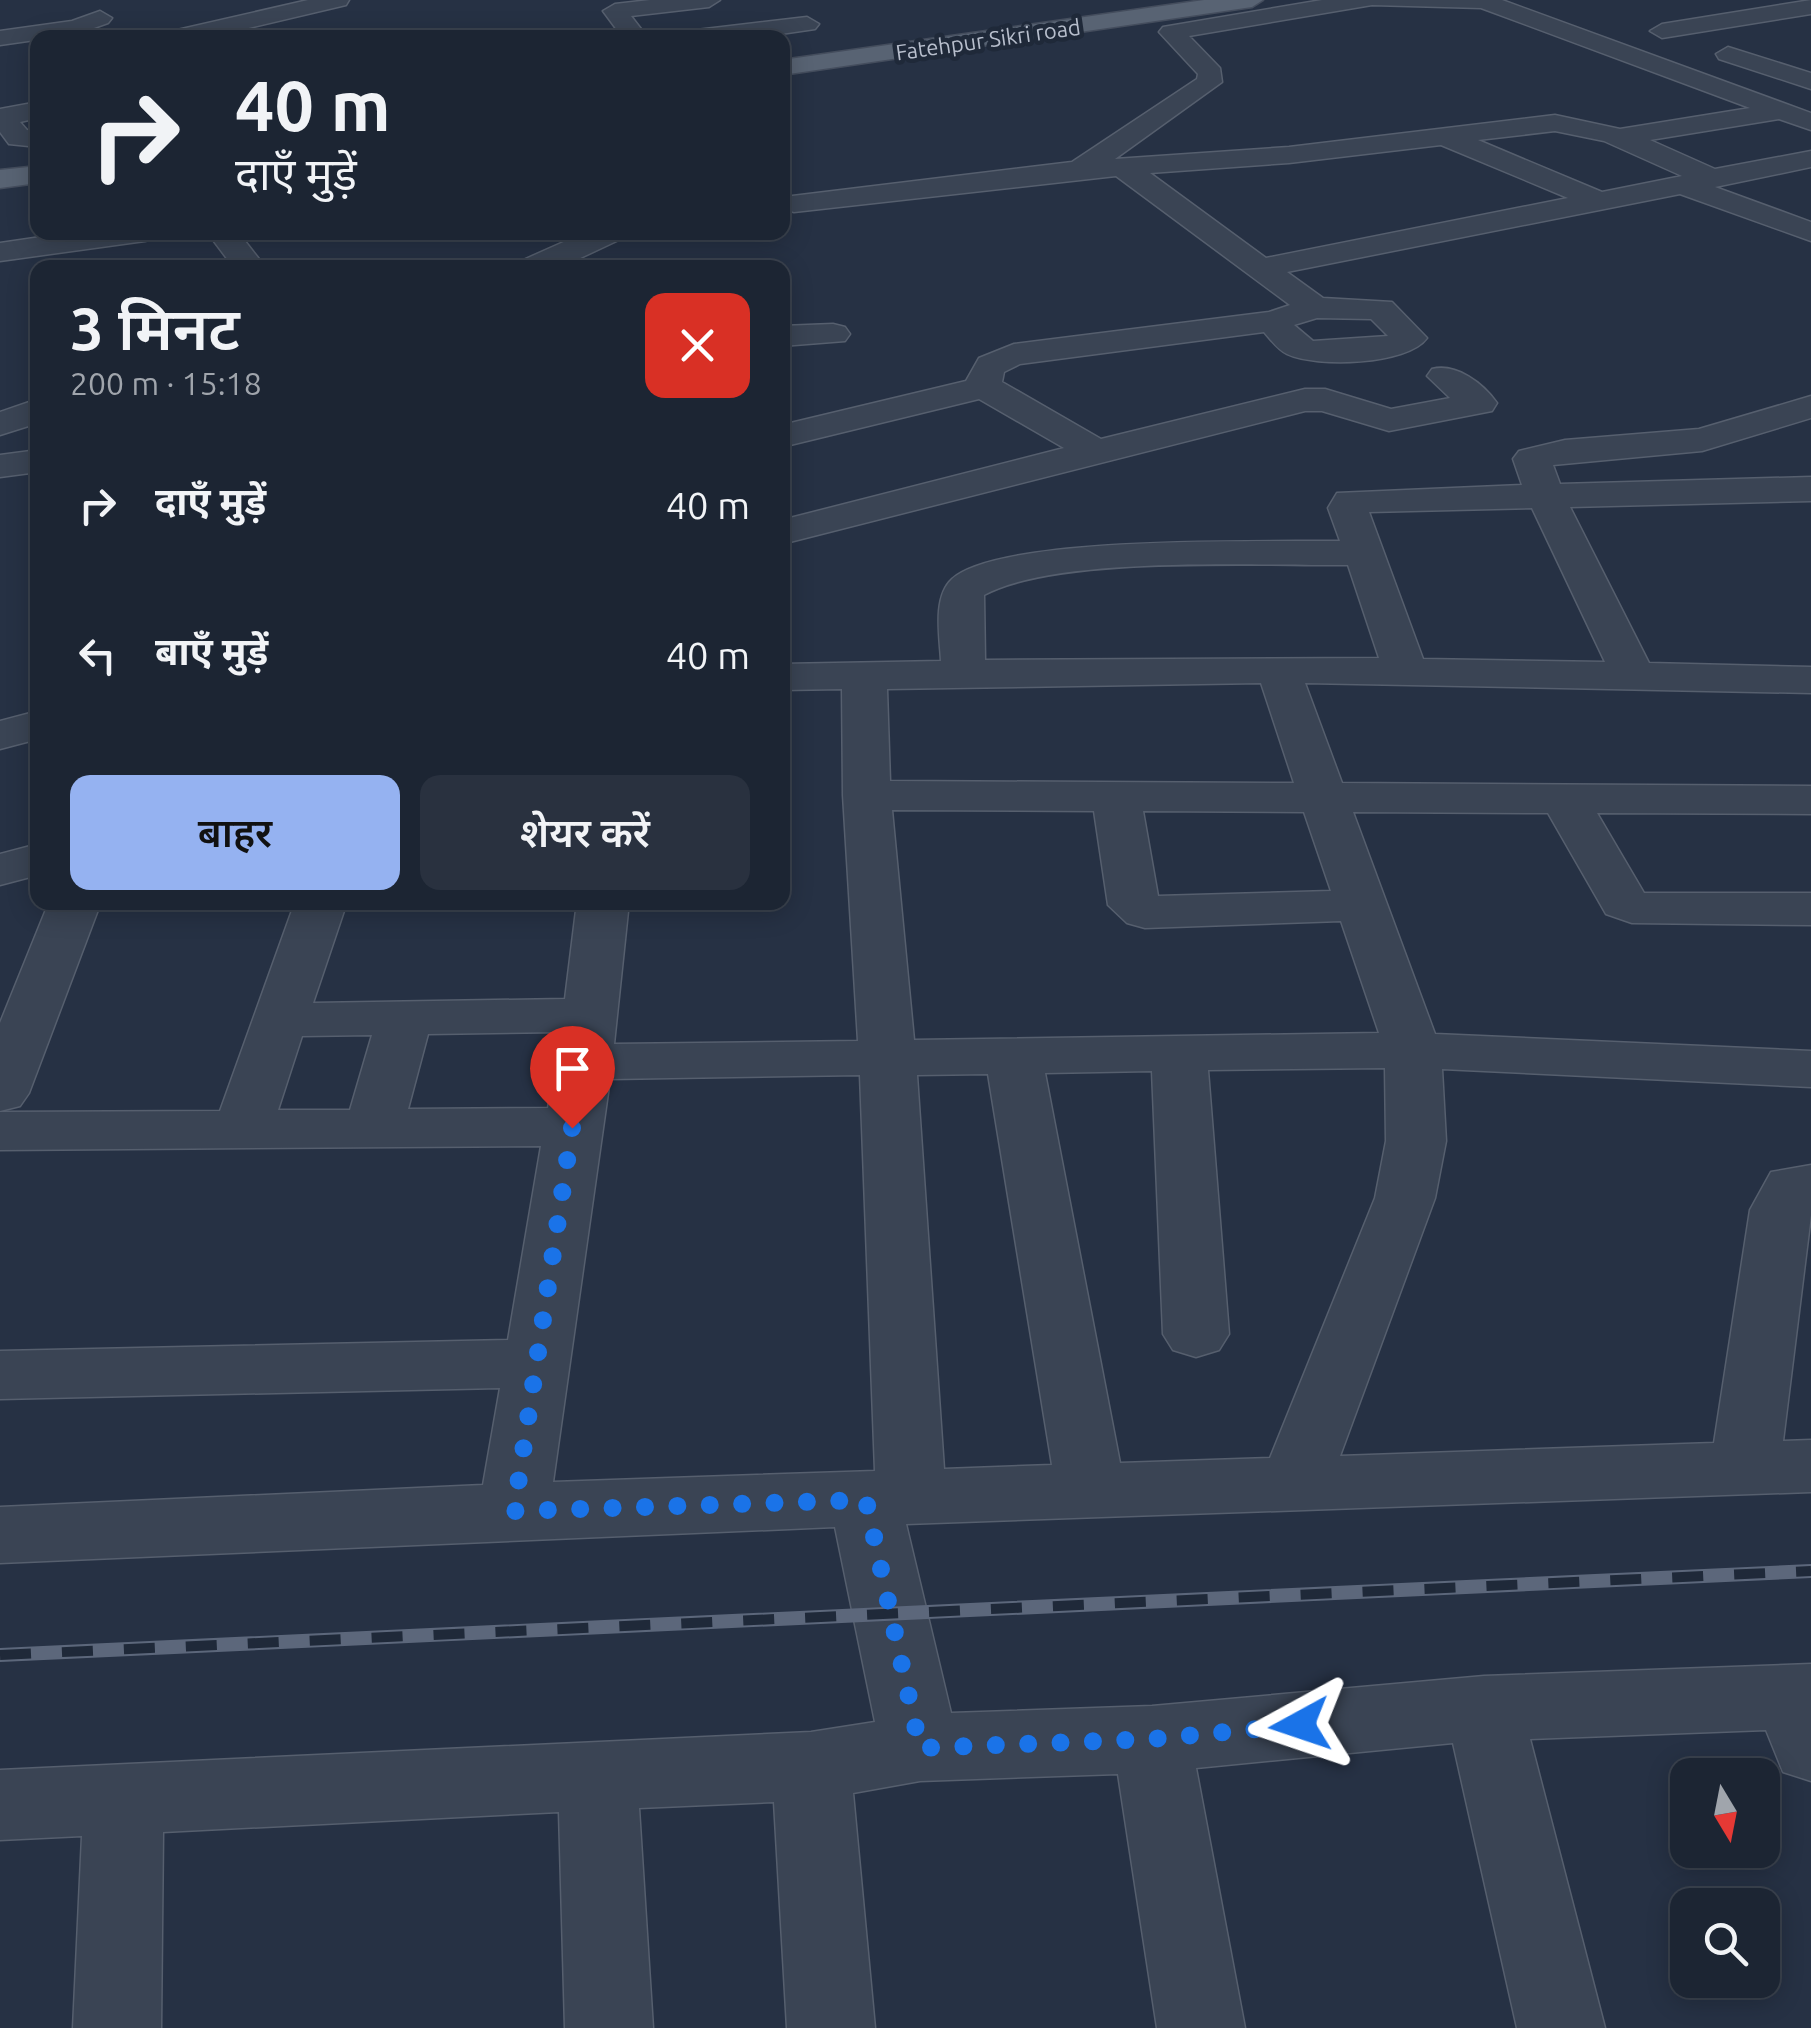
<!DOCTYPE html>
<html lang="hi">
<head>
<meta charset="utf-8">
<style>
	body { margin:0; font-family:Ubuntu,"Noto Sans Devanagari",sans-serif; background:#29313f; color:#f1f3f6; height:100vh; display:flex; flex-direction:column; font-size:38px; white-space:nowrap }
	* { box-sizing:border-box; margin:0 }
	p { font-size:32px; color:#a0a5ac }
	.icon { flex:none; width:55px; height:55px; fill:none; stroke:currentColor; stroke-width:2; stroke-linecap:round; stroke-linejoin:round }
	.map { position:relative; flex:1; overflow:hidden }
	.side { position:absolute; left:30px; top:260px; width:760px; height:650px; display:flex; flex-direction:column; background:#1c2533; border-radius:20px; box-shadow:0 5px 25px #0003,0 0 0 2px #3a424e }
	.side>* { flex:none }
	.guide { position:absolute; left:30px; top:30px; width:760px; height:210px; border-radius:20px; box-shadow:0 5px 25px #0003,0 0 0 2px #3a424e; background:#1c2533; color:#f1f3f6; overflow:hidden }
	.needle { width:65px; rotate:170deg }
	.fabs { position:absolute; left:1670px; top:1758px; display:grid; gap:20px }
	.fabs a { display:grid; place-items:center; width:110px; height:110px; border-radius:20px; background:#1c2533; box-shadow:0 5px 25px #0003,0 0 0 2px #3a424e; font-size:50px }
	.pin { position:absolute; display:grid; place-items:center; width:85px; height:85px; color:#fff; margin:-102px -42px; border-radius:50% 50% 50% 0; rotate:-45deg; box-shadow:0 0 10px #0007 }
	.pin .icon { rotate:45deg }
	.me { position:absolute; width:110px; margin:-55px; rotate:265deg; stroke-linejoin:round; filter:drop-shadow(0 0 8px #0008) }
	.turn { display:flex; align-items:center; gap:35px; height:210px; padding:0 40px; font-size:45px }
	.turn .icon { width:130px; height:130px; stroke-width:2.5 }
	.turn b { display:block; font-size:70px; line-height:85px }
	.round { display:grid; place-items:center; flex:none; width:105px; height:105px; border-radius:20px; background:#29313f }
	.overview { display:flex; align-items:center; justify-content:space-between; height:170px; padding:0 40px }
	h1 { font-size:60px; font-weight:600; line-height:75px }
	.primary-button { display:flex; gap:20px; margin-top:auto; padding:20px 40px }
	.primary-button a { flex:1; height:115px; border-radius:20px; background:#95b2f1; color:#111; font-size:40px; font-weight:600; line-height:115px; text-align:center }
	.primary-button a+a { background:#29313f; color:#f1f3f6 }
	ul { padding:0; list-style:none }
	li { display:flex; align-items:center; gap:30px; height:150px; padding:0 40px }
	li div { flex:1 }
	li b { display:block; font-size:38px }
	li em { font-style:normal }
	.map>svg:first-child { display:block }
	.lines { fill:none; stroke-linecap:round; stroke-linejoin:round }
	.minor-casing { stroke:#565f6e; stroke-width:3 }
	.major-casing { stroke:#444d5d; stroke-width:3 }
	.minor { fill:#3a4454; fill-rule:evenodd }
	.major { fill:#586373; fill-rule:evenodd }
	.rail-casing { stroke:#5c677b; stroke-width:14 }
	.rail { stroke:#1f2939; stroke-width:10; stroke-dasharray:31; stroke-linecap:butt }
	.route { stroke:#1a73e8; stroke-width:18; stroke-dasharray:0 32.4 }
	.labels { text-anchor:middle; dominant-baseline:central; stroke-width:9; stroke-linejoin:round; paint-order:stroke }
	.far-street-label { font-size:22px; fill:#b8bfcd; stroke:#1f2939 }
</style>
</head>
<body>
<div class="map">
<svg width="1811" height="2028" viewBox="0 0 1811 2028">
	<rect width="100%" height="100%" fill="#263144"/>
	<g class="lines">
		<g class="minor-casing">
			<g id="minor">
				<polygon points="308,0 349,0 346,5 206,38 161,38 164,33"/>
				<polygon points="650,0 720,0 709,7 631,16 648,38 623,38 603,11 615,4"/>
				<path d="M1322,0H1502L1811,113V130L1779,119L1650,140L1715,169L1811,151V167L1715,187L1811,222V241L1680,194L1287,272L1323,298L1392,302L1427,338C1408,365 1316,368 1287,354C1278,350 1271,340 1264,332L1020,364L1004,372L1002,382L1101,439L1305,389H1325L1391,409L1450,398L1427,376L1432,369C1456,363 1483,383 1497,403L1492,411L1389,431L1322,411H1305L782,544V520L1064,448L979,399L782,447V425L966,381L979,358L1014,344L1269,312L1290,305L1116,176L794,212L784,209V197L1072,162L1197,79L1198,74L1159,32L1163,27ZM1372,5L1481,8L1750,108L1620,129L1555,115L1289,147L1115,159L1222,82L1220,68L1189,36ZM1555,131L1604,141L1682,176L1602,192L1478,140ZM1441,145L1568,198L1266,258L1150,173L1289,163ZM1317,318L1371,319L1388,336L1313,341L1294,325Z"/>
				<polygon points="1811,0 1811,14 1662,38 1650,31 1662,24"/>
				<polygon points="100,11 112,18 108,23 77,34 0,45 0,31 72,21"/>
				<polygon points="807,17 819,24 815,29 753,38 676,38 688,31"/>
				<polygon points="1728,47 1811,73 1811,89 1719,59 1716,54"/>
				<polygon points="38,102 38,118 20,122 27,130 38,131 38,147 9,144 0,132 0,109"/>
				<polygon points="75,232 160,232 156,238 145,241 0,261 0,243"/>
				<polygon points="207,232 238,232 266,268 234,268"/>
				<polygon points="586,232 627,232 623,238 559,268 517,268 521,261"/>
				<polygon points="833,324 845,327 850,334 845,341 782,346 782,326"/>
				<path d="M1811,396V418L1702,451L1553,465L1560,484L1811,477V501L1570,507L1649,663L1811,667V693L1305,683L1342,783L1811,786V814L1597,813L1644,893H1811V925L1632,923L1606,914L1548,813L1353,812L1435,1034L1811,1051V1087L1442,1069L1446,1141L1435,1198L1340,1456L1714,1443L1750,1210L1771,1172L1811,1165V1215L1783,1441L1811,1440V1492L906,1524L951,1713L1152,1706L1484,1676L1811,1664V1781L1783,1772L1766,1730L1530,1739L1605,2028H1517L1453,1743L1196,1768L1245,2028H1157L1118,1774L920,1781L853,1793L875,2028H787L774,1802L639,1808L653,2028H565L559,1812L163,1832L161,2028H73L82,1836L0,1840V1770L811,1732L875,1722L835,1527L0,1563V1507L483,1485L500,1388L0,1399V1351L508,1340L541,1146L0,1150V1112L220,1111L295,902H347L313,1003L565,999L577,902H629L614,1044L858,1041L843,795L842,689L782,690V664L941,661C940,638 932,597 952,579C1001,535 1266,542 1340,541L1328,508L1337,493L1522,485L1513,459L1519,451L1565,440L1699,429ZM1532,508L1605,662L1423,659L1369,512ZM1348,565L1379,658L985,660L984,595C1058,555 1258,566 1348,565ZM1261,683L1294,783L890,781L887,689ZM892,810L1094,811L1108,905L1127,923L1145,928L1341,921L1379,1033L914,1040ZM1143,811L1304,812L1331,891L1158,896ZM561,1032L548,1108L408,1109L428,1034ZM372,1035L350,1110H278L302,1036ZM1385,1068L1386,1141L1375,1198L1270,1458L1120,1463L1045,1073L1152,1071L1163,1334L1173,1350L1196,1357L1219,1350L1229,1334L1208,1070ZM988,1074L1052,1465L944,1469L917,1075ZM860,1075L875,1471L553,1482L610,1079Z"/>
				<polygon points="38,399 38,423 0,435 0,412"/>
				<polygon points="38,450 38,472 0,477 0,455"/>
				<polygon points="38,711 38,739 0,749 0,721"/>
				<polygon points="38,844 38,875 0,885 0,854"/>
				<polygon points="49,902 101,902 29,1093 20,1106 0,1111 0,1023"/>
			</g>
		</g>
		<g class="major-casing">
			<g id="major">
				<polygon points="1204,0 1263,0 1252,7 782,75 782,60"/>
				<polygon points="38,166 38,183 0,188 0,170"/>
			</g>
		</g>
		<use href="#minor" class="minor"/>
		<use href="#major" class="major"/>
		<g class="rail-casing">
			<polyline id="rail" points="0,1655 1811,1571"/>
		</g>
		<use href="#rail" class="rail"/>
	</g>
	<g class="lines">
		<polyline class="route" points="572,1128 514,1511 866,1500 920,1748 1152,1739 1300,1725"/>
	</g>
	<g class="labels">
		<g class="far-street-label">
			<text transform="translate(988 39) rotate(-8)">Fatehpur Sikri road</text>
		</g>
	</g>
</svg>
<div class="fabs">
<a><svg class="needle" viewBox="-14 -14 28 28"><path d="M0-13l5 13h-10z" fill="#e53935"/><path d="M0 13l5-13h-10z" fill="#a0a5ac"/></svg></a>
<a><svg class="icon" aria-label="search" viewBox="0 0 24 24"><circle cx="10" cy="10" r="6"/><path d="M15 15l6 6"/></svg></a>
</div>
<div class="pin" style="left:572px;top:1128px;background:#d93025"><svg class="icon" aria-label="arrive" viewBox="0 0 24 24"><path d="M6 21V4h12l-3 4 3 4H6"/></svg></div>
<svg class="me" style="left:1300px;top:1725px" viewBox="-20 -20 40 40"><path d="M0-17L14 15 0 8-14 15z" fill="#1a73e8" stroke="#fff" stroke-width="4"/></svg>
<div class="guide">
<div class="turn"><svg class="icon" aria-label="right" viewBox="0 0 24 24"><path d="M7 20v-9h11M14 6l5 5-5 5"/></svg><div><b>40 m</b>दाएँ मुड़ें</div></div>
</div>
<section class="side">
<div class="overview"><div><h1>3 मिनट</h1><p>200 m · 15:18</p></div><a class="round" style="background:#d93025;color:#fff"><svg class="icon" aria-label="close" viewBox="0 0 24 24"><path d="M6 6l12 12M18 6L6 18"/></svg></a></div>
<ul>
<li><svg class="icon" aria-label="right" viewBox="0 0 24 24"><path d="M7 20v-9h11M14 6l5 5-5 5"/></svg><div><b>दाएँ मुड़ें</b></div><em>40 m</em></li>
<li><svg class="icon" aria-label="left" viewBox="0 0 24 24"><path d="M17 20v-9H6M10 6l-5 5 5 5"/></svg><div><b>बाएँ मुड़ें</b></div><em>40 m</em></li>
</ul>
<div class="primary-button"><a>बाहर</a><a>शेयर करें</a></div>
</section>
</div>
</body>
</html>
